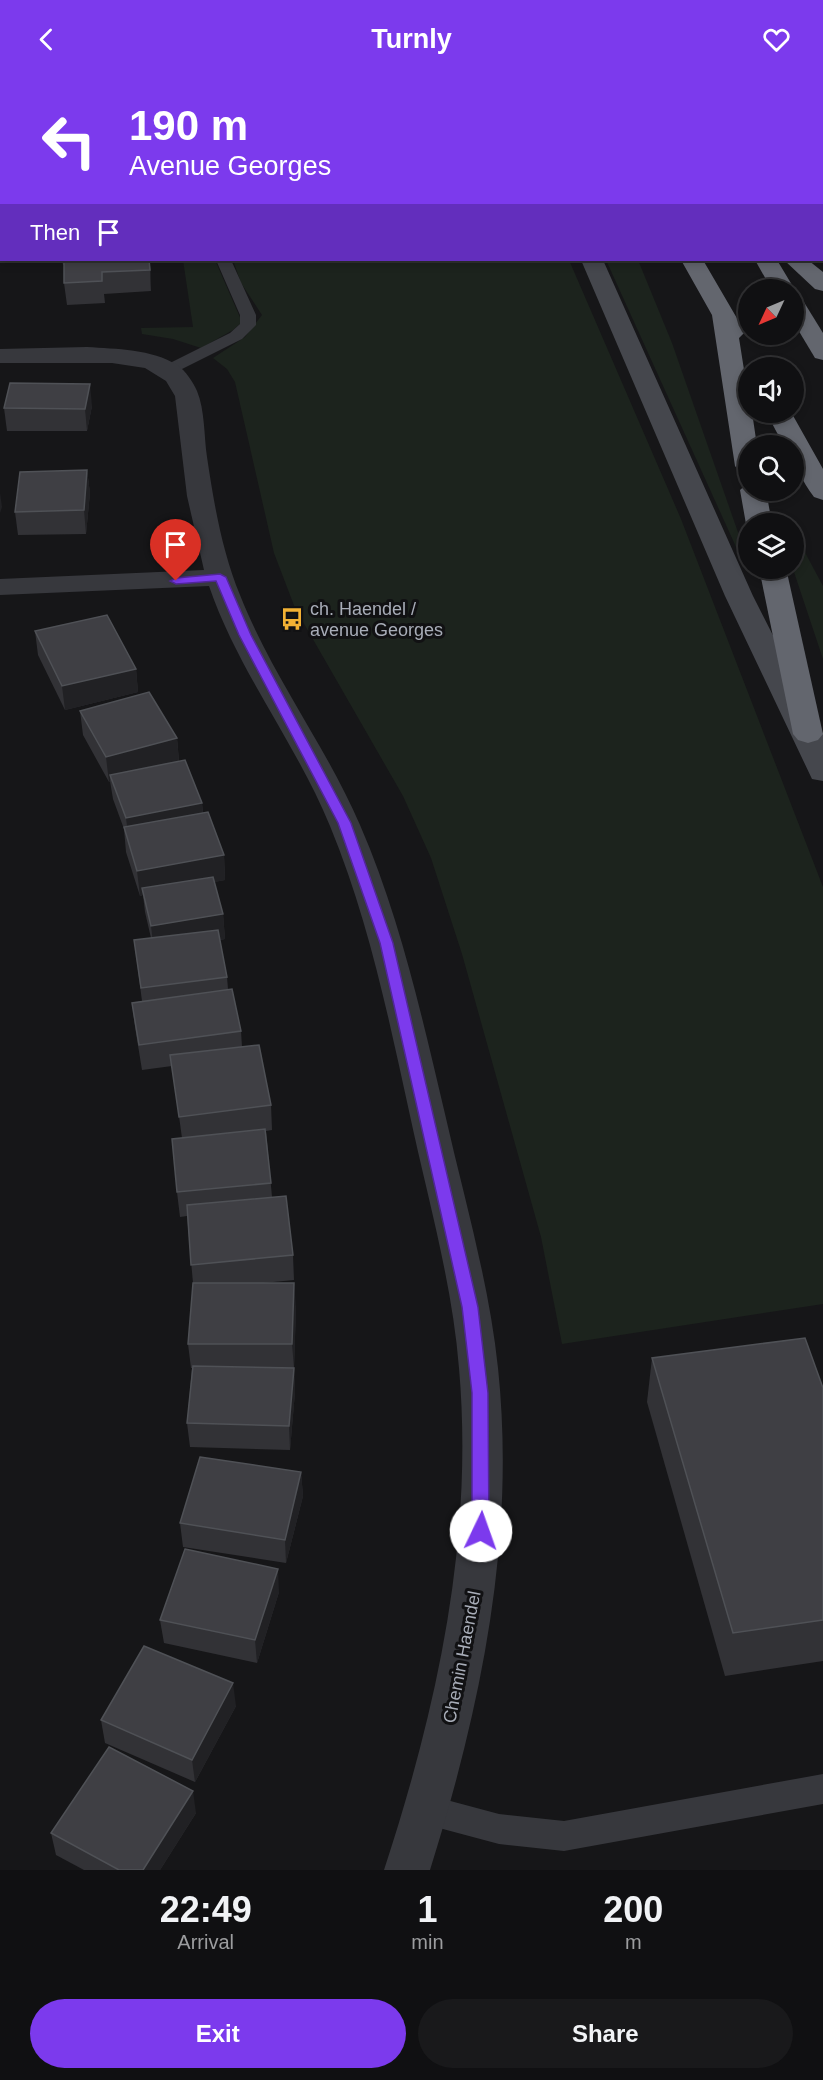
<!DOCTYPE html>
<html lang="en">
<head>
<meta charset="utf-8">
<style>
	body { margin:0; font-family:Arial,sans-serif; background:#19191b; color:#f1f3f6; height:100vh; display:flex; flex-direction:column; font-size:22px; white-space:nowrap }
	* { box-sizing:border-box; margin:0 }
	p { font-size:20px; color:#9c9d9f }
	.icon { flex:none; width:33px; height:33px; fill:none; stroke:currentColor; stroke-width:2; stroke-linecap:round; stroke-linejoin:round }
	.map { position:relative; height:1792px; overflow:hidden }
	.panel { display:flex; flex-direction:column; background:#101012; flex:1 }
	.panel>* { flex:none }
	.hud { position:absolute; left:0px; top:0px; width:824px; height:183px; box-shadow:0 3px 9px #0003,0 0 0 2px #303032; background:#7c3aed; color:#fff; overflow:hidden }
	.needle { width:39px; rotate:226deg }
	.fabs { position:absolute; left:738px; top:201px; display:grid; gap:12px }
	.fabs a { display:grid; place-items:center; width:66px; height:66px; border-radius:50%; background:#101012; box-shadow:0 3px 9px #0003,0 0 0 2px #303032; font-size:30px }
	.pin { position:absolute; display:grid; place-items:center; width:51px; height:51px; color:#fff; margin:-62px -26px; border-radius:50% 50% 50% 0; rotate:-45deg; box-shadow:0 0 6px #0007 }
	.pin .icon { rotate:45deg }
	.me { position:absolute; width:66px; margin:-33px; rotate:3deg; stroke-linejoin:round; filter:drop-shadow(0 0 4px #0008) }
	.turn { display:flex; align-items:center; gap:21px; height:126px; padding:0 30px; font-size:27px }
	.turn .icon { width:78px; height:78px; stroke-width:2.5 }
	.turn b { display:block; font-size:42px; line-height:51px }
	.then { display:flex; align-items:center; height:57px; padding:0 30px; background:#0003; gap:12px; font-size:22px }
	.eta { display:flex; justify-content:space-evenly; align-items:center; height:102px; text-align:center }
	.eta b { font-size:36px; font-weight:700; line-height:42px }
	.cta { display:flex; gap:12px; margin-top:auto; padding:12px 30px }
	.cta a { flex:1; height:69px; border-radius:36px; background:#7c3aed; color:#fff; font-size:24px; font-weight:700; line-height:69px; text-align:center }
	.cta a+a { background:#19191b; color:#f1f3f6 }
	header { display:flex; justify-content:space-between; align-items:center; height:78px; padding:0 30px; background:#7c3aed; color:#fff; font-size:27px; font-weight:700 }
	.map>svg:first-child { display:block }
	.green { fill:#1c231d }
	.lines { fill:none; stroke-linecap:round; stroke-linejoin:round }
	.lane { fill:#37383d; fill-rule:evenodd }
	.street { fill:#37383d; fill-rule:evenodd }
	.secondary { fill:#45474d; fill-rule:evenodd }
	.highway { fill:#63666e; fill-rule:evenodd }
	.wall { fill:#323236 }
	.shaded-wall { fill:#212124 }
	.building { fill:#3f3f44; stroke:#4f5156; stroke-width:1.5 }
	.route { fill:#7c3aed; stroke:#51269a; stroke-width:1.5 }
	.labels { text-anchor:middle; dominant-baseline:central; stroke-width:6; stroke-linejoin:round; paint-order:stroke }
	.poi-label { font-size:18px; fill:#a8adb8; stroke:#111113; text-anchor:start }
	.street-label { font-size:18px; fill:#a8adb8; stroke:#111113 }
</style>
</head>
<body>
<header><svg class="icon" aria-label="back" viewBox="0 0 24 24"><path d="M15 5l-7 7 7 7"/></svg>Turnly<svg class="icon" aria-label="heart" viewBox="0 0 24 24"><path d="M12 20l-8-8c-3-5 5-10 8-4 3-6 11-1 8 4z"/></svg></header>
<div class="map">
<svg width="823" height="1792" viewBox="0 0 823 1792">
	<rect width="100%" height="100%" fill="#161618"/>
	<g class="green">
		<polygon points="183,182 215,182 242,244 233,252 201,270 173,261 142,256 141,250 193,249"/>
		<polygon points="233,182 569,182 681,441 823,809 823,1226 562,1266 541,1159 462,876 431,780 403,718 295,530 274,475 235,304 227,291 213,280 245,259 262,237 241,205"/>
		<polygon points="606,182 638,182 672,265 748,483 748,490 746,491"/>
		<polygon points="794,454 823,508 823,581 793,491"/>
	</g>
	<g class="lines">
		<g class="lane">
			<polygon points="216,182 231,182 256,237 256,247 242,261 174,295 162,295 160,292 162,289 230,255 240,246 240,237"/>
			<polygon points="823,1696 823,1726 564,1773 499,1766 428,1747 417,1743 412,1732 417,1721 428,1717 499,1736 564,1743"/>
		</g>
		<path class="street" d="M87,269C116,271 152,271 177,287C186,293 193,304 197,313C205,332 204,359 207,379C214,426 222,473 240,517C272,598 326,668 360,747C400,839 422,939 445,1036C464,1120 489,1204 498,1290C516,1461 481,1629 430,1792H384C437,1630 474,1462 459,1290C452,1203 427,1118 409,1033C388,937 368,840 330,748C296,665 238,593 209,508L0,517V501L204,492L187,418L175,318L166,303L145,290L112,285H0V271Z"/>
		<g class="secondary">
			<polygon points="495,0 515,0 516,2 496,2"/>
			<polygon points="730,0 750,0 751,2 731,2"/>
			<rect x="822" y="104" width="1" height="13"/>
			<polygon points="581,182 603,182 753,518 823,656 823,703 812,701 725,518"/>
		</g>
		<g class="highway">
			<rect x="580" y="0" width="20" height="2"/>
			<polygon points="645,0 665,0 666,2 646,2"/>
			<polygon points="681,182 703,182 745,254 739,260 748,317 748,334 752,334 757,368 748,368 748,395 739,393 735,388 712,237"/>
			<polygon points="755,182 777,182 795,212 794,215 794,212 772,212"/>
			<polygon points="784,182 808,182 823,194 823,213 815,211"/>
			<polygon points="794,219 802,221 823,255 823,282 815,280 794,245"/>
			<path d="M766,334H791L823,391V422L814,419C802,403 794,388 794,368H784Z"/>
			<polygon points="748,405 748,412 766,412 772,446 748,446 748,450 746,446 740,412"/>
			<polygon points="759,490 786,490 823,656 818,662 808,665 798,662 793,656"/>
		</g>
	</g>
	<g class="wall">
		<polygon points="62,182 150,182 151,213 104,216 105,225 67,227 64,205 64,187 63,187"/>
		<polygon points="92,328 87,353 7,353 4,330"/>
		<polygon points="87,392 90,415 86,456 18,457 15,434"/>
		<polygon points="35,553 136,591 138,614 65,632 38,577"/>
		<polygon points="80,633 177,660 179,683 202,725 203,735 224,777 225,802 214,804 223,836 225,861 220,862 227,899 228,911 241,953 242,969 271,1027 272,1052 266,1053 272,1119 293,1177 294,1202 263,1205 296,1229 294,1290 274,1290 294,1290 295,1314 290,1372 190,1369 187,1345 192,1290 191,1290 188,1266 193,1205 187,1138 180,1139 177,1114 182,1060 172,988 142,992 135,949 132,925 142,923 134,862 151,860 145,834 143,817 140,818 126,774 124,751 113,721 110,703 109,704 83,657"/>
		<polygon points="652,1280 823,1310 823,1583 725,1598 647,1324"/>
		<polygon points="301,1394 303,1418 286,1485 183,1469 180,1445"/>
		<polygon points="279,1514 257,1585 164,1565 160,1542"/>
		<polygon points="236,1628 195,1704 105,1665 101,1642"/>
		<polygon points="196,1735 160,1792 84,1792 56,1777 51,1755"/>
	</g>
	<g class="shaded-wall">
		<polygon points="0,32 2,32 2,52 0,53"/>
		<polygon points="149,182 151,193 151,213 150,192"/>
		<polygon points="90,306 92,328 87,353 85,331"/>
		<polygon points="87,392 90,415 86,456 84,432"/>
		<polygon points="0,415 2,429 0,435"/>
		<polygon points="136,591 138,614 65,632 62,608"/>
		<polygon points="177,660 179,684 110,697 110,703 109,704 106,679"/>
		<polygon points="202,725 204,749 129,765 126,740"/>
		<polygon points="224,777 225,802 144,817 142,810 143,817 140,818 137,793"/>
		<polygon points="223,836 225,861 154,873 151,848"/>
		<polygon points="294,1205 296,1229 294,1290 292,1266"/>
		<polygon points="294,1290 295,1314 290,1372 289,1348"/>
		<polygon points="301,1394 303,1418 286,1485 285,1462"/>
		<polygon points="278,1491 279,1514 257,1585 255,1562"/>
		<polygon points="233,1605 236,1628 195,1704 192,1682"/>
		<polygon points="193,1713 196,1735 160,1792 143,1792"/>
	</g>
	<g class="building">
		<polygon points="64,182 149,182 150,192 102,194 102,203 64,205"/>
		<polygon points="10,305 90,306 85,331 4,330"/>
		<polygon points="87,392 84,432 15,434 20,394"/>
		<polygon points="107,537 136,591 62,608 35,553"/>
		<polygon points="149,614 177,660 106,679 80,633"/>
		<polygon points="185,682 202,725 126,740 110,697"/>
		<polygon points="208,734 224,777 137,793 124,749"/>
		<polygon points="213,799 223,836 151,848 142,810"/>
		<polygon points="218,852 227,899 141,910 134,862"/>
		<polygon points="232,911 241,953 139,967 132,925"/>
		<polygon points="259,967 271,1027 179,1039 170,977"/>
		<polygon points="265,1051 271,1105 177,1114 172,1061"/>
		<polygon points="286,1118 293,1177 191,1187 187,1127"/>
		<polygon points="193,1205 294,1205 292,1266 188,1266"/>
		<polygon points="805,1260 823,1310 823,1542 733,1555 652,1280"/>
		<polygon points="193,1288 294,1290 289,1348 187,1345"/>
		<polygon points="200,1379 301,1394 285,1462 180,1445"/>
		<polygon points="185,1471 278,1491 255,1562 160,1542"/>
		<polygon points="144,1568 233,1605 192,1682 101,1642"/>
		<polygon points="109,1669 193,1713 143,1792 119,1792 51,1755"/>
	</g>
	<polygon class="route" points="220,496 226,499 251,557 351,745 393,865 478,1229 488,1315 489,1453 487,1458 481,1460 475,1458 472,1453 472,1315 462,1229 380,865 338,745 239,557 216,503 176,506 170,503 176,500"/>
	<defs>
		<g id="bus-bare" transform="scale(1.8)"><path d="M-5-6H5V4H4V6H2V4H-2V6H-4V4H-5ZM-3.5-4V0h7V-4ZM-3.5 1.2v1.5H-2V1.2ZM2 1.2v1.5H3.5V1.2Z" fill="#f2b134" stroke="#111113" stroke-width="2.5" paint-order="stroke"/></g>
	</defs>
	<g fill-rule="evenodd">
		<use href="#bus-bare" x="292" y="541"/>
	</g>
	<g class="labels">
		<g class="poi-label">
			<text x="310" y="531">ch. Haendel /<tspan x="310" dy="21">avenue Georges</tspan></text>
		</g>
		<g class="street-label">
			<text transform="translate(462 1579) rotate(-79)">Chemin Haendel</text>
		</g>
	</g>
</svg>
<div class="fabs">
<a><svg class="needle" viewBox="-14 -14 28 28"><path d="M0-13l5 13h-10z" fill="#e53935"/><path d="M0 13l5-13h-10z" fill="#9c9d9f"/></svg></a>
<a><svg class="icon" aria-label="sound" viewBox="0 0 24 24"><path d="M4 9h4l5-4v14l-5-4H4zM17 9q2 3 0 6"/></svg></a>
<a><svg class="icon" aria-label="search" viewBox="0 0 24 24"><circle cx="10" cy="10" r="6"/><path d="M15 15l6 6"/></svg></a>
<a><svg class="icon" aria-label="layers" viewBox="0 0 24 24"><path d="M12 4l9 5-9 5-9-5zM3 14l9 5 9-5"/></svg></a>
</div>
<div class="pin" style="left:176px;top:503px;background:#d93025"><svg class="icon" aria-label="arrive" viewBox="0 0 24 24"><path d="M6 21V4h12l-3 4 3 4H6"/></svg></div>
<svg class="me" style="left:481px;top:1453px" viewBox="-20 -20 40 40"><circle r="19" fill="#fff"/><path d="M0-13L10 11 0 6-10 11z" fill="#7c3aed"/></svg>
<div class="hud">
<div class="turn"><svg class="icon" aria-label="left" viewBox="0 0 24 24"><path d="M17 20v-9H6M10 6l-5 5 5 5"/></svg><div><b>190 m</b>Avenue Georges</div></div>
<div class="then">Then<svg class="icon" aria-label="arrive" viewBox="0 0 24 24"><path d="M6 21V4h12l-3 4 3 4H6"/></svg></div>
</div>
</div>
<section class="panel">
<div class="eta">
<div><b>22:49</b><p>Arrival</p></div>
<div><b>1</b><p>min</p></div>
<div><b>200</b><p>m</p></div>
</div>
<div class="cta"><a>Exit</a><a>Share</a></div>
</section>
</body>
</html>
